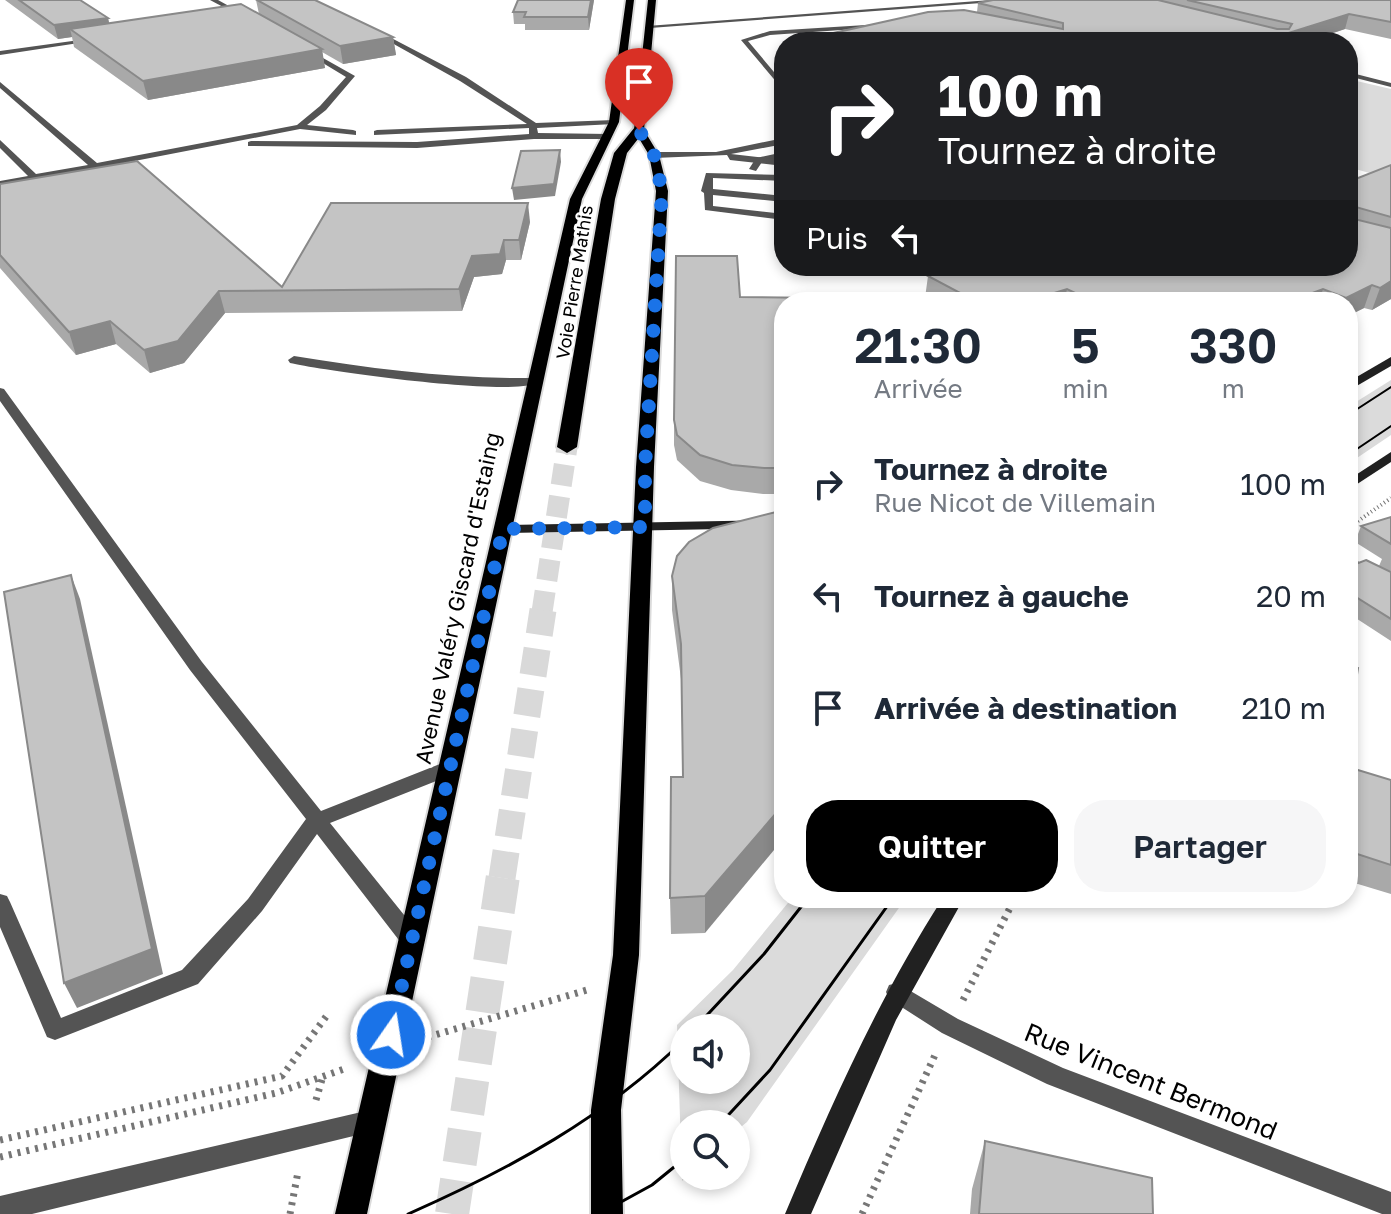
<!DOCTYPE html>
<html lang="fr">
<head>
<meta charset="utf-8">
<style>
	body { margin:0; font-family:"Golos Text",sans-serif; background:#f6f6f7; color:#1f2937; height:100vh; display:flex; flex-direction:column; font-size:30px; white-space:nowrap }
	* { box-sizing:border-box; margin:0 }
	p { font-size:26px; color:#747a83 }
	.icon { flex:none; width:44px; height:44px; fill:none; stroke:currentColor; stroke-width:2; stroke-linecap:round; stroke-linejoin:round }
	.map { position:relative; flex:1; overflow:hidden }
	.drawer { position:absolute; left:774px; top:292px; width:584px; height:616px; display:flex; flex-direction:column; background:#fff; border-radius:32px; box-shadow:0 4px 12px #0003 }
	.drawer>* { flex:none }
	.hud { position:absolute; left:774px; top:32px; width:584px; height:244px; border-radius:32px; box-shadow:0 4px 12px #0003; background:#202124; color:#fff; overflow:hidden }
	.controls { position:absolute; left:670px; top:1014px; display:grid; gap:16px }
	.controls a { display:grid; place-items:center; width:80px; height:80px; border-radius:50%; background:#fff; box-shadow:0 4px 12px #0003; font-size:40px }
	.pin { position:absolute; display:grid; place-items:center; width:68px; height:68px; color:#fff; margin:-82px -34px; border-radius:50% 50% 50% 0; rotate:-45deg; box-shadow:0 0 8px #0007 }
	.pin .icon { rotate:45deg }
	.me { position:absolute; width:88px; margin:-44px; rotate:13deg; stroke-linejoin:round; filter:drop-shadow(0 0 6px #0008) }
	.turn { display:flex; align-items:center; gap:28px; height:168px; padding:0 32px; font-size:36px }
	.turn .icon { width:104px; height:104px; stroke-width:2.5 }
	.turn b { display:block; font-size:56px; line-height:68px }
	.then { display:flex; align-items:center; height:76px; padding:0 32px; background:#0003; gap:16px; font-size:30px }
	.eta { display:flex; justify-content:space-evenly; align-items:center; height:136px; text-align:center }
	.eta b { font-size:48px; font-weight:600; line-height:56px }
	.primary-button { display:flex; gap:16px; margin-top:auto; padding:16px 32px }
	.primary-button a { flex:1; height:92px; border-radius:32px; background:#000; color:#fff; font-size:32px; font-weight:600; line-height:92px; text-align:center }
	.primary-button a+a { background:#f6f6f7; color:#1f2937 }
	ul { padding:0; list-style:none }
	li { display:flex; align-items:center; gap:24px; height:112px; padding:0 32px }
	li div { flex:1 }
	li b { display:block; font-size:30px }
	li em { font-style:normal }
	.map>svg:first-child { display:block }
	.green { fill:#dbdbdb; fill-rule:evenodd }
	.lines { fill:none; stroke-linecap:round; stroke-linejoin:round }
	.highway-tunnel-far2 { stroke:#d9d9d9; stroke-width:21; stroke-dasharray:21 11; stroke-linecap:butt }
	.highway-tunnel-far1 { stroke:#d9d9d9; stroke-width:27; stroke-dasharray:27 14; stroke-linecap:butt }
	.highway-tunnel { stroke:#d9d9d9; stroke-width:34; stroke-dasharray:34 17; stroke-linecap:butt }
	.primary-casing { stroke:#dbdbdb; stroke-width:4 }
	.highway-casing { stroke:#dbdbdb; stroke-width:4 }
	.path-far1 { stroke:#767676; stroke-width:4; stroke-dasharray:1 3; stroke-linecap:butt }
	.path { stroke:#767676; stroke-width:7; stroke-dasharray:3 6; stroke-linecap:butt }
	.lane { fill:#545454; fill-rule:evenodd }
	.street { fill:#545454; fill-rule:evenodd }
	.secondary { fill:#212121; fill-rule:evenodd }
	.primary { fill:#000; fill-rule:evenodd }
	.highway { fill:#000; fill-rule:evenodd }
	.tram-far1 { stroke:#000; stroke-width:2 }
	.tram { stroke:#000; stroke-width:3 }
	.wall { fill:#a9a9a9 }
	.shaded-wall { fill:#898989 }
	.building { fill:#c4c4c4; stroke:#898989; stroke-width:2 }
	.route { stroke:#1a73e8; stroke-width:14; stroke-dasharray:0 25.2 }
	.labels { text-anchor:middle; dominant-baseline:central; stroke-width:6; stroke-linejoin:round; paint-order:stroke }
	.far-street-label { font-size:18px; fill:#000; stroke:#fff }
	.street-label { font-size:22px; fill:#000; stroke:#fff }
	.near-street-label { font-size:26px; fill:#000; stroke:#fff }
</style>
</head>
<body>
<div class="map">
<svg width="1391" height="1214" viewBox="0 0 1391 1214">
	<rect width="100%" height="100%" fill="#fff"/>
	<g class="green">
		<polygon points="1348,79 1391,89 1391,179 1348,167"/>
		<polygon points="1391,380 1391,435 1348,464 1348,407"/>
		<path d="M792,898H906L747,1122L736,1131V1124H684V1176H687L682,1181L677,1025L733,970ZM736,1028V1080H684V1028Z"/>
	</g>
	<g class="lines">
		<polyline class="highway-tunnel-far2" points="542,612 567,447"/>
		<polyline class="highway-tunnel-far1" points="502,878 543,610"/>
		<polyline class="highway-tunnel" points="452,1214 503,876"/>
		<g class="primary-casing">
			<g id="primary">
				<polygon points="626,0 634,0 619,122 582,199 367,1214 335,1214 570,199 609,122"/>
				<polygon points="648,0 656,0 644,130 659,155 668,191 654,467 639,955 621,1110 623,1214 591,1214 591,1110 613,955 636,467 656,191 649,155 634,130"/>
			</g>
		</g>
		<g class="highway-casing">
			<polygon id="highway" points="635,127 645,130 627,153 615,199 577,447 567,453 557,447 601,199 614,153"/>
		</g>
		<polyline class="path-far1" points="1348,528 1391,498"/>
		<g class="path">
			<polyline points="963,1000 1015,898"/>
			<polyline points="428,1037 587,990"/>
			<polyline points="316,1100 323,1076"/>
			<polyline points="0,1140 282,1076 328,1014"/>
			<polyline points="0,1157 276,1093 347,1068"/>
			<polyline points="290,1214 298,1172"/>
			<polyline points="862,1214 935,1055"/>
		</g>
		<g class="lane">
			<polygon points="210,0 218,0 247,16 242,17"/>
			<polygon points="376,30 466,77 536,123 614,120 618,122 614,124 537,128 538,133 609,134 609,138 606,139 534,139 417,148 248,146 248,142 251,141 417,142 529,134 529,128 374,135 374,131 377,130 527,124 460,81 374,33"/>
			<polygon points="94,38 92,41 0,55 0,51"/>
			<polygon points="303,49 307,49 355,76 326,110 307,125 353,130 356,131 356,135 300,129 0,187 0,181 28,176 0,148 0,140 36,174 88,165 0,88 0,82 97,163 297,125 320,106 346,77 303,51"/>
			<polygon points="784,152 784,158 762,162 756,171 749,169 756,158"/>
			<polygon points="706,173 784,175 784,181 713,178 713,189 784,196 784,202 713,195 713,206 784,214 784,220 705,210 704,193 701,191"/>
			<path d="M294,356C374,369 452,379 533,378L539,382C517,398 325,371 290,363L288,360Z"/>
			<polygon points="0,388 4,389 202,662 321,811 445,762 459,762 461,767 459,772 330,823 421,936 424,942 421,948 413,951 405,948 317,834 262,911 198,984 55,1040 47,1037 0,927 0,894 7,896 10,902 61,1018 182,970 248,899 306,819 190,670 0,401"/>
			<polygon points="1348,556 1391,579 1391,591 1348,567"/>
			<polygon points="897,983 958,1019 1063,1068 1391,1192 1391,1214 1382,1214 1047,1084 942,1033 889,999 886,992 889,985"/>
		</g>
		<g class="street">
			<polygon points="991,0 1021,0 650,28 647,26"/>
			<polygon points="882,24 884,27 770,35 748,41 784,84 784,91 741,40 770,31"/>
			<polygon points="1348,72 1391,83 1391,87 1348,76"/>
			<polygon points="784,138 784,144 731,154 784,160 784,166 730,160 727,155 654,158 650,155 654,152 716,152"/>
			<polygon points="370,1110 379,1113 382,1121 379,1129 370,1132 32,1214 0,1214 0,1196"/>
		</g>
		<g class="secondary">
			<polygon points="1391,357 1391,366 1348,391 1348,382"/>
			<polygon points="1391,452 1391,462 1348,490 1348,480"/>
			<polygon points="784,520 784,528 503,533 496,529 503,525"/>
			<path d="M943,898H964L896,1020L811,1214H785C831,1105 879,997 943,898Z"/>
		</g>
		<use href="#primary" class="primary"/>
		<use href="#highway" class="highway"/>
		<g class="tram-far1">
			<polyline points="1348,415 1391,387"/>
			<polyline points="1348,455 1391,426"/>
		</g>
		<g class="tram">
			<polyline points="695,1028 764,954 808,898"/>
			<polyline points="720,1124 770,1070 893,898"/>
			<path d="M408,1214C510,1169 604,1118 684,1040"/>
			<polyline points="599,1214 652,1185 684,1159"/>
		</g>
	</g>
	<g class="wall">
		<polygon points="5,0 80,0 108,18 109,24 259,14 256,0 393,37 396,55 343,64 322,52 325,68 148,100 74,47 72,37 58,39"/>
		<polygon points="594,0 589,30 525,30 525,24 514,24 513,12"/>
		<polygon points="993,0 1391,0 1391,39 1345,29 1306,42 811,42 811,38 977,12 978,3"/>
		<polygon points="1391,165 1391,299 1372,310 1364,308 1348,316 1348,302 931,302 925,298 928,276 1348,266 1348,182"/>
		<polygon points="0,184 282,287 530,222 521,260 506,260 502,274 474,277 462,311 225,313 184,363 150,373 116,344 76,355 0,268"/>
		<polygon points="740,297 784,302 784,494 763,494 731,490 700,481 677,460 674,445 674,420"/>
		<polygon points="784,510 705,933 671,934 670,898 683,777 681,679 672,610 672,576"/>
		<polygon points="1391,517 1391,641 1348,613 1348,567 1379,566 1382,559 1355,542 1361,526"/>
		<polygon points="1348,767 1391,780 1391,894 1348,881"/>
		<polygon points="985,1141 1153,1214 970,1214 972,1189"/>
	</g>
	<g class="shaded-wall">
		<polygon points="591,0 594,0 589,30 588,17"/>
		<polygon points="1349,14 1345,29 1306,42 1260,42"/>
		<polygon points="108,18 111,31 70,29 72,37 58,39 54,25"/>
		<polygon points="393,37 396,55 343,64 340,46"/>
		<polygon points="322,49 325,68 148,100 143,81"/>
		<polygon points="560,150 561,162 555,196 514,200 512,188"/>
		<polygon points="528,203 530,222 521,260 519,240"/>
		<polygon points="504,240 506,260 502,274 474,277 462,311 459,289 472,256"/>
		<polygon points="1391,281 1391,299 1372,310 1380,288"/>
		<polygon points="1372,285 1364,308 1348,316 1348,302 1345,302 1346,298"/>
		<polygon points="1067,289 1064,302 1025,302"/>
		<polygon points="1323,289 1319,302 1288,302"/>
		<polygon points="219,291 225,313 184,363 150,373 144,350"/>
		<polygon points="110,321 116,344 76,355 69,332"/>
		<polygon points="71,575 80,599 163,974 77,1008 64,983"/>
		<polygon points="784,804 784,838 705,933 705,896"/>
	</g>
	<g class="building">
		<polygon points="19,0 80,0 108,18 54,25"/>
		<polygon points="257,0 315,0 393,37 340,46"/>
		<polygon points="518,0 591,0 588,17 524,17 526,12 513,12"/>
		<polygon points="993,0 1158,0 1277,29 1289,29 1292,24 1187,0 1391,0 1391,22 1349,14 1260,42 824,42 811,38 928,12 964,10 1063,29 1063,23 978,3"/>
		<polygon points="241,4 322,49 143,81 70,29"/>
		<polygon points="560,150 554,184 512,188 521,151"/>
		<polygon points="137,161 282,287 331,203 528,203 519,240 504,240 500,254 472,256 459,289 219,291 178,341 144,350 110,321 69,332 0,255 0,184"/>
		<polygon points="1391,165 1391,217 1356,207 1352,210 1354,219 1391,228 1391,281 1380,288 1372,285 1346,298 1323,289 1288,302 1094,302 1067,289 1025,302 977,302 928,276 961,266 1348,266 1348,182"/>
		<polygon points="676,256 737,256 740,297 822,298 824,302 784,302 784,468 764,468 732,465 700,455 677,435 674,420"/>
		<polygon points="784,510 784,804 705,896 670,898 671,777 683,777 681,644 672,576 677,556 689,542 713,528"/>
		<polygon points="1391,517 1391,544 1361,526"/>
		<polygon points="1366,560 1391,572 1391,619 1348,592 1348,567"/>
		<polygon points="71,575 152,949 64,983 4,592"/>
		<polygon points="1348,666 1358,668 1348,733"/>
		<polygon points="1348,767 1391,780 1391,865 1348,851"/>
		<polygon points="985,1141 1152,1178 1153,1214 979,1214"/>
	</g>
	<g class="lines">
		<polyline class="route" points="391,1035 503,529 645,527 645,467 662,191 654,155 639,130"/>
	</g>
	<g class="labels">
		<g class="far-street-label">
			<text transform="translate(574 282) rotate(-81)">Voie Pierre Mathis</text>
		</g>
		<g class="street-label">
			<text transform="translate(457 598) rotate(-78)">Avenue Valéry Giscard d'Estaing</text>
		</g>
		<g class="near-street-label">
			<text transform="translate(1151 1081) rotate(22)">Rue Vincent Bermond</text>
		</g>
	</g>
</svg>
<div class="controls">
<a><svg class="icon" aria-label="sound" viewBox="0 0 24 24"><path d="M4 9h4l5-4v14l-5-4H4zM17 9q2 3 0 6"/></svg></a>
<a><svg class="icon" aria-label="search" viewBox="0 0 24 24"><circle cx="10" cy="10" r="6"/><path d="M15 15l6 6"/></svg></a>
</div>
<div class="pin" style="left:639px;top:130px;background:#d93025"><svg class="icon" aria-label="arrive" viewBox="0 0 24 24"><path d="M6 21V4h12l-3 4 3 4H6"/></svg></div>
<svg class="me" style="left:391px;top:1035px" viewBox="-20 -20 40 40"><circle r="17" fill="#1a73e8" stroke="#fff" stroke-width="3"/><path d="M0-11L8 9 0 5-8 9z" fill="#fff"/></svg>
<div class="hud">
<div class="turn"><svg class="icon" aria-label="right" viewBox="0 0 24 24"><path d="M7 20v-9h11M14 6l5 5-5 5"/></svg><div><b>100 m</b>Tournez à droite</div></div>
<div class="then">Puis<svg class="icon" aria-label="left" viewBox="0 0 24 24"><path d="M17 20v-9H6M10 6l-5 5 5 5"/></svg></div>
</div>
<section class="drawer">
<div class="eta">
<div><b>21:30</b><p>Arrivée</p></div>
<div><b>5</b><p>min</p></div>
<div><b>330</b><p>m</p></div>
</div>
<ul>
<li><svg class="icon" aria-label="right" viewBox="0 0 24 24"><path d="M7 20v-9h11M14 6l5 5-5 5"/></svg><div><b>Tournez à droite</b><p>Rue Nicot de Villemain</p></div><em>100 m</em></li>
<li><svg class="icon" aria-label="left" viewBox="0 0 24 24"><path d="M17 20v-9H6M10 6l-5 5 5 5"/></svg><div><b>Tournez à gauche</b></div><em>20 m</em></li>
<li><svg class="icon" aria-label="arrive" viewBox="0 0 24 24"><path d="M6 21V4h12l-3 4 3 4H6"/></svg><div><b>Arrivée à destination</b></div><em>210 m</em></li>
</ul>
<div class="primary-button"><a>Quitter</a><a>Partager</a></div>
</section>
</div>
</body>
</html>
